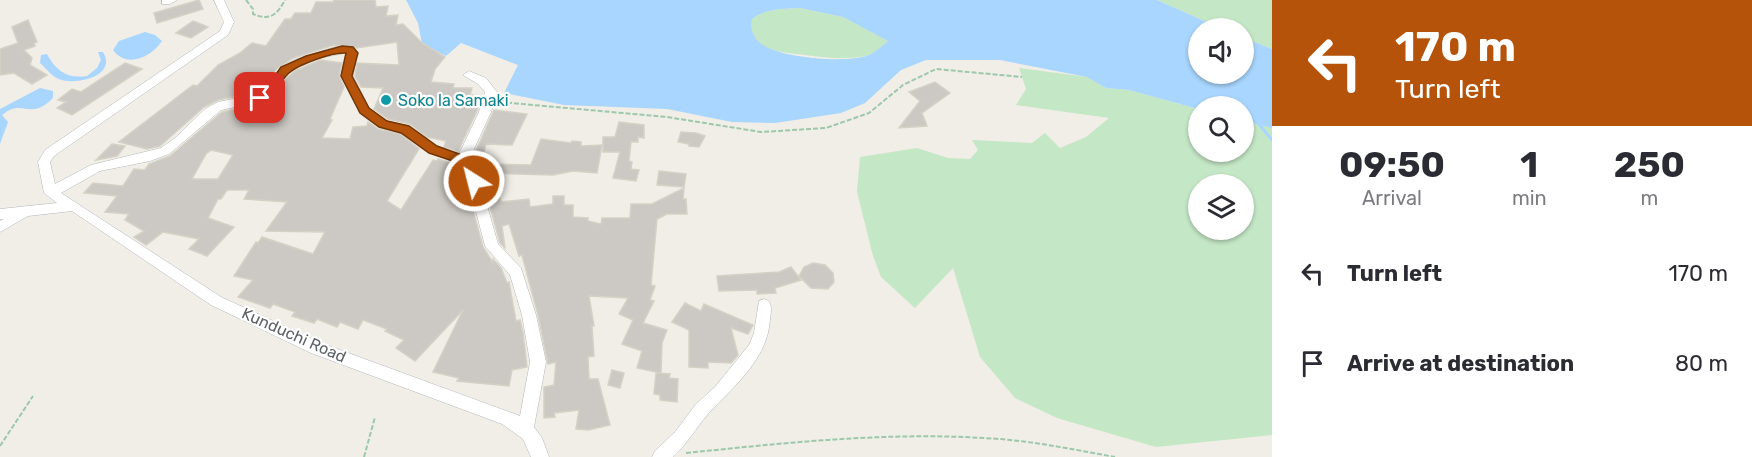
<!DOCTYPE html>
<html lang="en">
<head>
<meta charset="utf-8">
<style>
	body { margin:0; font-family:Rubik,sans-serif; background:#f7f7f7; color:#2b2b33; height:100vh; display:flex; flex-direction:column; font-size:22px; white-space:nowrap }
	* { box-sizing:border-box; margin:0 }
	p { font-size:20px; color:#7c7c81 }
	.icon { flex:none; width:33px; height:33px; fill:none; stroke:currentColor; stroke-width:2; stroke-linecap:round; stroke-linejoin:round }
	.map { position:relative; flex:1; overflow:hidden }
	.panel { display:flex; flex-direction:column; background:#fff; width:480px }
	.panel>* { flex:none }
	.banner { background:#b45309; color:#fff; overflow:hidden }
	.controls { position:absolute; left:1188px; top:18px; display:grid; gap:12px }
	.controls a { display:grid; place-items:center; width:66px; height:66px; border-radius:50%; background:#fff; box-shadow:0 2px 4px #0004; font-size:30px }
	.pin { position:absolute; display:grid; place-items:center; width:51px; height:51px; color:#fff; margin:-26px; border-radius:12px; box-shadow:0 3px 9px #0006 }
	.me { position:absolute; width:66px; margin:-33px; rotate:324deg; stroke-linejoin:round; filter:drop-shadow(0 0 4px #0008) }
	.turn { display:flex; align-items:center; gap:21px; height:126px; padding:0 24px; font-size:27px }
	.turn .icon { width:78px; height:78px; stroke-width:2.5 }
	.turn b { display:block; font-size:42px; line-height:51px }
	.eta { display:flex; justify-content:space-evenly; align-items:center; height:102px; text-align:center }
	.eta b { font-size:36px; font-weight:700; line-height:42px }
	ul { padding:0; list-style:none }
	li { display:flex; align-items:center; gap:18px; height:90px; padding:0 24px }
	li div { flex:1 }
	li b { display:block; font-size:22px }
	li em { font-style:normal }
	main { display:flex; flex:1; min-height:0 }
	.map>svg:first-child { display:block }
	.green { fill:#c4e7c5; fill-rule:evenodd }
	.water { fill:#a9d6fe; fill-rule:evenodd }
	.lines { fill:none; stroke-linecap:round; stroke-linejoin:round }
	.stream { stroke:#a9d6fe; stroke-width:3 }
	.building { fill:#ccc9c4; stroke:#d5d1c5; stroke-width:1.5; fill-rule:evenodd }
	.minor-casing { stroke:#b4b7bb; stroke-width:1 }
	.path { stroke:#9dc8ab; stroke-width:2; stroke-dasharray:5 2; stroke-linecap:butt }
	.minor { fill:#fff; fill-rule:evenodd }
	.route { fill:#b45309; stroke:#753606; stroke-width:1.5 }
	.culture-dot { fill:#0f9aa8; stroke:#fff; stroke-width:2 }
	.labels { text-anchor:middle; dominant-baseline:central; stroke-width:4.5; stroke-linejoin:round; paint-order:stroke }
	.culture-label { font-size:16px; fill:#0d838f; stroke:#fff; text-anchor:start }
	.street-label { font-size:16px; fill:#5e6267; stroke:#fff }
</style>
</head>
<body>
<main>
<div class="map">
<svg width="1272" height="457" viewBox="0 0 1272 457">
	<rect width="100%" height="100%" fill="#f0eee7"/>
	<g class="green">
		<polygon points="1157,0 1272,0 1272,49 1244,38 1244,28 1220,28"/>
		<path d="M800,8L843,17L889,41C882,46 874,54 866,56C844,60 826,58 805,55C781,52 747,52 752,19C767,8 782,9 800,8Z"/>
		<path d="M1019,68L1088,77L1106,88L1129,90L1198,109V152H1244V121L1272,128V435L1156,447L1057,418L1015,398L980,357L953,268L915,308L881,277L873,256L857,192L860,157L917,148L948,158L970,159L978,150L972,140L1032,143L1045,133L1060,148L1086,137L1109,118L1016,105L1026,89ZM1198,184H1244V230H1198Z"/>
	</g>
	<g class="water">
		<path d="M406,0H1157L1220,28H1198V74H1244V38L1272,49V128L1244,121V106H1198V109L1129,90L1106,88L1087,77L1000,60H926L901,70L865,103L841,113L775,123L732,122L667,109L564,105L504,93L518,65L461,43L446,56L422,44L418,23ZM800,8L843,17L888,41C883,45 876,52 869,55C849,64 771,58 757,40C751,33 751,27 752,19C767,8 782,9 800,8Z"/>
		<path d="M145,32L155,35L162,41C151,57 127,69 113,50L119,41Z"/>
		<path d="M98,52H103C118,76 75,86 59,79C51,76 46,68 40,63L41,55L47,54C56,71 67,79 87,76L97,68L101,60Z"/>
		<path d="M40,88L53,91V98C30,122 23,97 2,115L8,122L0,144V109Z"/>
	</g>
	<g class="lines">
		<polyline class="stream" points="1257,122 1272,140"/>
	</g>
	<g class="building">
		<polygon points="199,0 203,9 157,23 154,13"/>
		<polygon points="334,0 375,0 376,7 388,6 386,16 398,15 396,25 403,24 422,43 445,57 435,69 431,82 454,84 453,88 472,88 470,95 482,96 477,111 458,151 444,147 446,141 427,137 410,124 388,119 374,109 383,88 361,87 355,76 357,63 399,65 397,42 356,48 334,45 293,58 276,69 256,92 218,100 204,107 160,146 147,149 119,142 193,85 197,86 218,65 240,53 252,43 266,46 285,19 291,19 295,13 311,13 316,2 333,2"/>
		<polygon points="28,20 37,42 34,43 35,46 24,50 32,58 30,65 47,75 32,84 14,73 0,75 0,49 18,43 12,27"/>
		<polygon points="193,21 208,27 191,38 176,33"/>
		<path d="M320,60L342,63L339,75L344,87L330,119L332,120L322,138L350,139L353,127L367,126L368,122L378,129L400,134L419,149L387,201L401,210L433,160L437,161L438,159L456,165L466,185L483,247L493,263V259L501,268L507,283L509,282L516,321L520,320L523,333L527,367L512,370L509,386L457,381L459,378L433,372L463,310L415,361L396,348L404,340L385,331L387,329L363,320L358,329L340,322L337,327L317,319L314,323L292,316L295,312L273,304L270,308L238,297L253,280L234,276L256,242L258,243L262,237L313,254L325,232L266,231L287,202L244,199L249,190H227L221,199H218L208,218L234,227L207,256L189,249L199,239L163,232L146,245L134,237L144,231L125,220L129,214L105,212L117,196L84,193L93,183L123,186L134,169L145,170L149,164L170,156L222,112L261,104L271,98L287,78L295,71ZM211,150L233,155L218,179H192L206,154Z"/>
		<polygon points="125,63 142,69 72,115 57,108 66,102 58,100 72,89 81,92"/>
		<polygon points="935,82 950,93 922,113 927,126 899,128 920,101 909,92"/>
		<polygon points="494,110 527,114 512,145 486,144 481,164 531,165 541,139 571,143 572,141 581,142 581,146 602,145 597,173 573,171 553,175 478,173 472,160"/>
		<polygon points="619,122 644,125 644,138 638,137 638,142 631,142 629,161 632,162 631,169 639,170 636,181 613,178 620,152 603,152 603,137 615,137"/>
		<polygon points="681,132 696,133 705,136 699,147 689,146 689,144 678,142"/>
		<polygon points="112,144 125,146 117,156 96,160"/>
		<polygon points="659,171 686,174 684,187 657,185"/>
		<polygon points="496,177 501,202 529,199 530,207 553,204 553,196 564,196 564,205 573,205 573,217 588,218 588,221 601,224 602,218 630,218 631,204 652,204 684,188 683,199 686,199 687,214 667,214 657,219 651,285 655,286 650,300 654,301 643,323 667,330 662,343 661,373 637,368 642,351 622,344 633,320 619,314 628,298 589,296 594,326 592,326 594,356 588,357 589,379 598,379 610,425 588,430 576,429 579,410 554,413 555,417 544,418 544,387 554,385 556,362 548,364 538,315 522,255 519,256 509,224 502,226 505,248 500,243 491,210 488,179"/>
		<polygon points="813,263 825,265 833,273 834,282 828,289 811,288 799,276 804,267"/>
		<polygon points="791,267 801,280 775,288 776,293 757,294 757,290 719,291 717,276 779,272"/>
		<polygon points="685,303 701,311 704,304 753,325 748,334 731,328 738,355 731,363 708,362 708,368 689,367 689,330 672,322"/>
		<polygon points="612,370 624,373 620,388 608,385"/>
		<polygon points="656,373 670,374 669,378 678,379 677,402 660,400 660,395 654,394"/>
	</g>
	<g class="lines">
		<g class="minor-casing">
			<g id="minor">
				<polygon points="162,0 177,0 170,4 162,4"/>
				<path d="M214,0H224L234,22L228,35L54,156L50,162L55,184L91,165L161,148L175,138L205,109L218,102L257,94L278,71L294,60L335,47L354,48L357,53L353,76L369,108L387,121L409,126L437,147L459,154L479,112L485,92L478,84L463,75L469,71L486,78L497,92L491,112L469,160L480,181L498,244L521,268L536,315L546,362L534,427L542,438L549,457H531L523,439L502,424L311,353L211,305L72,211L28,216L0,232V221L4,219H0V209L57,203L44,193L38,162L45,150L220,31L224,22ZM347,53L341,76L360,113L379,127L401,132L429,153L458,163L468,181L485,246L510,275L522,315L530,362L520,416L321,343L221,297L61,193L100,171L150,161L169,154L221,110L260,102L269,97L285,76L294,69L320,58Z"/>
				<path d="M764,299L769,301C772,307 771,312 770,319C768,359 734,386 708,414C696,428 687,444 673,457H652L655,451L675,432L696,404L715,387L749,345L754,333L759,301Z"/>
			</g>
		</g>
		<g class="path">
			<path d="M246,0L253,9V14C270,21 277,15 285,0"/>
			<polyline points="500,102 667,117 761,132 826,128 869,113 903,85 936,69 1022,77"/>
			<polyline points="0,446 33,396"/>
			<path d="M686,453C784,443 884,432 983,438C1028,440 1071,449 1115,457"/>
			<polyline points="364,457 375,417"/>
		</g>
		<use href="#minor" class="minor"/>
	</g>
	<path class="route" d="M342,46L353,47L358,53L352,76L369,108L387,121L409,126L437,146L468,157L480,181L478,184H469L459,163L429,153L401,133L379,127L360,113L341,76L346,53C333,52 299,64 289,73C278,83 275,97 260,102L254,98L266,88L281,67L306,56Z"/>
	<circle class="culture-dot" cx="386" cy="100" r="6"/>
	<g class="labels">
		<g class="culture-label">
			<text x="398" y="100">Soko la Samaki</text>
		</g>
		<g class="street-label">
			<text transform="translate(294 335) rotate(24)">Kunduchi Road</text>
		</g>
	</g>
</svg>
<div class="controls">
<a><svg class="icon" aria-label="sound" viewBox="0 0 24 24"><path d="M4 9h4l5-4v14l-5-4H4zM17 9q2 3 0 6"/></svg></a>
<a><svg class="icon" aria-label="search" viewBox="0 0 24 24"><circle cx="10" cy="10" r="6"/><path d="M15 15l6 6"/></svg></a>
<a><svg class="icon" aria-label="layers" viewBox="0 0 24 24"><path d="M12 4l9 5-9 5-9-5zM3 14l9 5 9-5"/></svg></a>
</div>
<div class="pin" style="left:260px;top:98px;background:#d93025"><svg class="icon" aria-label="arrive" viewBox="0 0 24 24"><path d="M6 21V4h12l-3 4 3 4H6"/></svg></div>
<svg class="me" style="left:474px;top:181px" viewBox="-20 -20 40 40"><circle r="17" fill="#b45309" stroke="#fff" stroke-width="3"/><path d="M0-11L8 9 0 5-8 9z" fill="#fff"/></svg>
</div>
<section class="panel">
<div class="banner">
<div class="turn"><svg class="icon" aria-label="left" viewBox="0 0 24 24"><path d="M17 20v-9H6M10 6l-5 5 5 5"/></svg><div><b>170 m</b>Turn left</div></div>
</div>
<div class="eta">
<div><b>09:50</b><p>Arrival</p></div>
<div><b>1</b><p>min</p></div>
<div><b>250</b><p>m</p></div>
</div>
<ul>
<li><svg class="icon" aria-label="left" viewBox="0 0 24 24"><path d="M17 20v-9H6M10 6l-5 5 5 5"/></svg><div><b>Turn left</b></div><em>170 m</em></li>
<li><svg class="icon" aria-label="arrive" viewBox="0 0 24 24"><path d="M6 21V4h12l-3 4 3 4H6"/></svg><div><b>Arrive at destination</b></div><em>80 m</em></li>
</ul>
</section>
</main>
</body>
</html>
